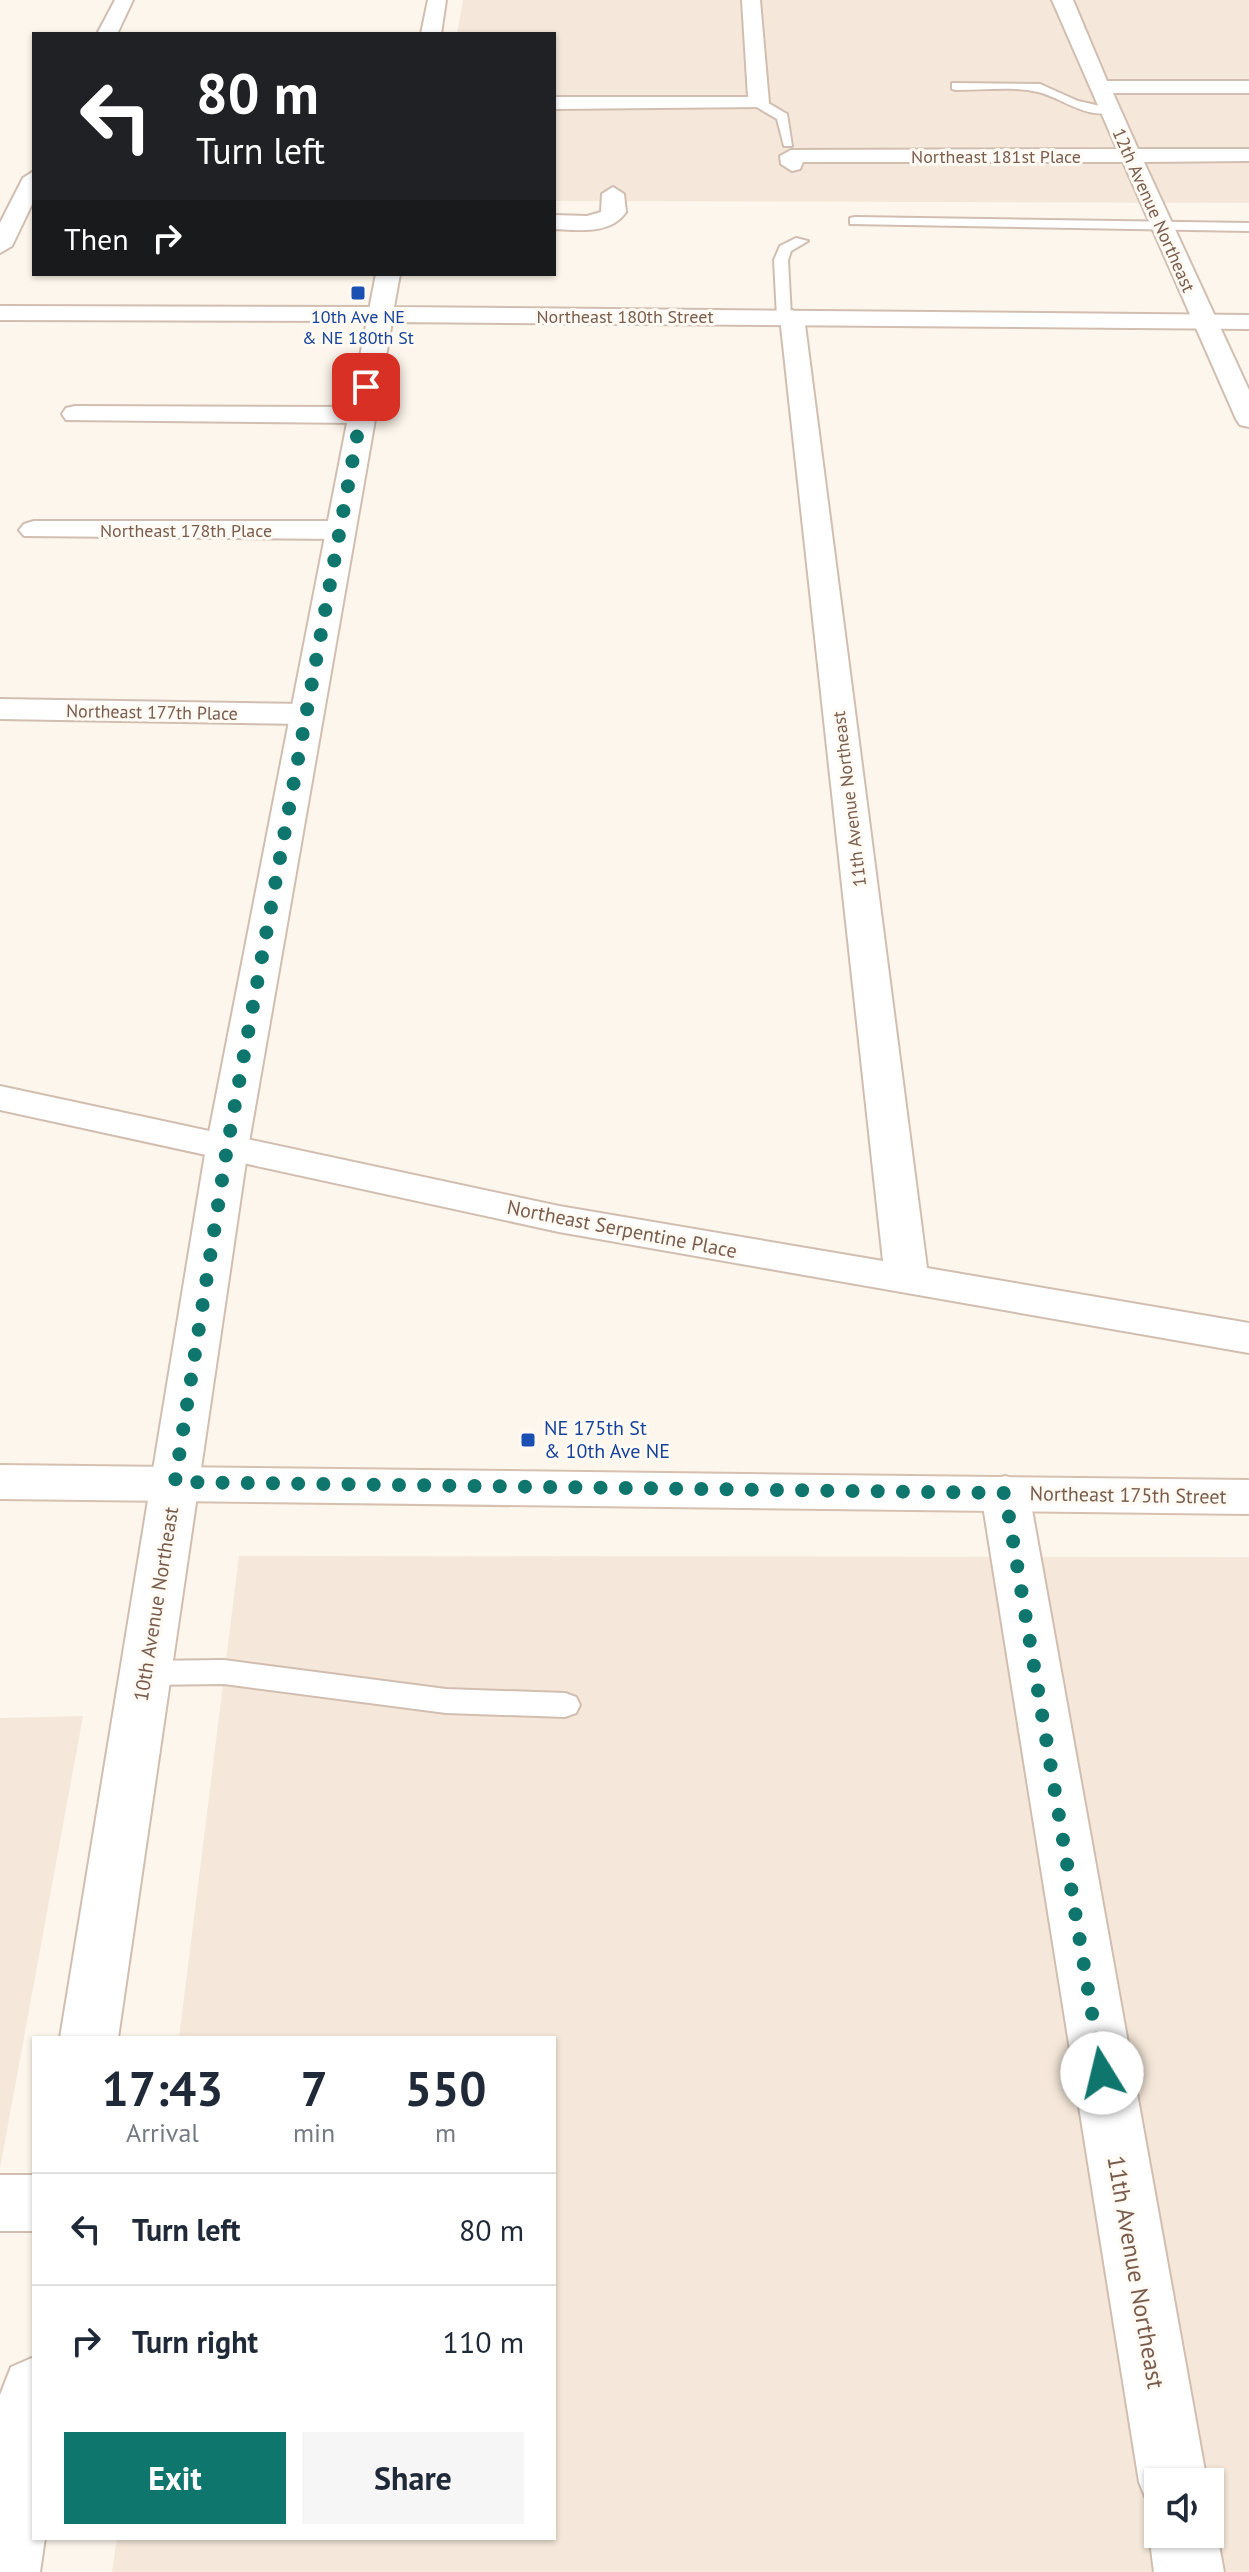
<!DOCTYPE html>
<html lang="en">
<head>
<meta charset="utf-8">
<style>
	body { margin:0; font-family:"PT Sans",sans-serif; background:#f6f6f7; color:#1f2937; height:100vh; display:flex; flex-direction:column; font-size:30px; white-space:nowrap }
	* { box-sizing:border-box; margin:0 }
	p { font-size:26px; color:#747a83 }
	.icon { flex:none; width:44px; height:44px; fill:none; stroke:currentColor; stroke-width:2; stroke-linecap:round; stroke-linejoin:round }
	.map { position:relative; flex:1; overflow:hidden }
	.side { position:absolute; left:32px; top:2036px; width:524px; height:504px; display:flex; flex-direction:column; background:#fff; border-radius:0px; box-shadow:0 2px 6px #0004 }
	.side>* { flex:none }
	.hud { position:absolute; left:32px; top:32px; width:524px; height:244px; border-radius:0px; box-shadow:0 2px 6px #0004; background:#202124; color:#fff; overflow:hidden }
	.controls { position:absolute; left:1144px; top:2468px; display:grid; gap:16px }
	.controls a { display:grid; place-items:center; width:80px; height:80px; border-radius:0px; background:#fff; box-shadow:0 2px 6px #0004; font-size:40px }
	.pin { position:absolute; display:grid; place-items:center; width:68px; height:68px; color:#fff; margin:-34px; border-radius:16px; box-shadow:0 4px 12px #0006 }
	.me { position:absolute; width:88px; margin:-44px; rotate:351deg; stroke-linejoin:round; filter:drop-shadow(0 0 6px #0008) }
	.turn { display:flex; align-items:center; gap:28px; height:168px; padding:0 32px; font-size:36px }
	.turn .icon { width:104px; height:104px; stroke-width:2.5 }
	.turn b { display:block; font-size:56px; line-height:68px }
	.then { display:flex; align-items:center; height:76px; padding:0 32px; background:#0003; gap:16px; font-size:30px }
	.eta { display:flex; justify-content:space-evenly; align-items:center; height:136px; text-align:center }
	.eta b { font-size:48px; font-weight:700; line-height:56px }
	.button { display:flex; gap:16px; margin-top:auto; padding:16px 32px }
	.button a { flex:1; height:92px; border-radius:0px; background:#0f766e; color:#fff; font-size:32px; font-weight:700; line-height:92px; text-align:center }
	.button a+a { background:#f6f6f7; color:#1f2937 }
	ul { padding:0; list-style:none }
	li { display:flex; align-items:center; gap:24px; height:112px; padding:0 32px; border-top:2px solid #e0e1e3 }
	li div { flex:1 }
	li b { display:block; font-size:30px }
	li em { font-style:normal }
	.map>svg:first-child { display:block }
	.residential { fill:#f5e8da; fill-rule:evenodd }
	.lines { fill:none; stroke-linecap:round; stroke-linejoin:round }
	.service-casing { stroke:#d1beb0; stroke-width:4 }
	.minor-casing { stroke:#d1beb0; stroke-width:4 }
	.tertiary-casing { stroke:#d1beb0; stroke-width:4 }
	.secondary-casing { stroke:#d6c0b0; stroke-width:4 }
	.service { fill:#fff; fill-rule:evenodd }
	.minor { fill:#fff; fill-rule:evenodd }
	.tertiary { fill:#fff; fill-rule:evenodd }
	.secondary { fill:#fff; fill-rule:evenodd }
	.route { stroke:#0f766e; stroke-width:14; stroke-dasharray:0 25.2 }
	.transit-dot { fill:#1a4fb4; stroke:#fffaf3; stroke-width:3 }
	.labels { text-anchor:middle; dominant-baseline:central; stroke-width:6; stroke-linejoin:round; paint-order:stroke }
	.far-street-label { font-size:18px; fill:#7a5c4d; stroke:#fffaf3 }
	.far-transit-label { font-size:18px; fill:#164399; stroke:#fffaf3 }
	.street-label { font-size:20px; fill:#7a5c4d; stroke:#fffaf3 }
	.transit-label { font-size:20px; fill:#164399; stroke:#fffaf3; text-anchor:start }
	.near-street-label { font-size:24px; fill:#7a5c4d; stroke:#fffaf3 }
</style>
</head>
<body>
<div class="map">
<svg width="1249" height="2572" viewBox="0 0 1249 2572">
	<rect width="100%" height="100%" fill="#fdf6ec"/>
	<g class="residential">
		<polygon points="463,0 1249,0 1249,203 554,201 554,34 457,34"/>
		<path d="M239,1556L1249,1557V2572H112L117,2538H554V2038H179ZM1158,2482H1210V2534H1158Z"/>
		<polygon points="83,1716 0,2168 0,1718"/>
	</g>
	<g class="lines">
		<g class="service-casing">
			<g id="service">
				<path d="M952,83L1040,84L1078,101L1114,109C1093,124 1059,96 1038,92C1013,86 982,90 956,90L952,89Z"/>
				<polygon points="755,100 763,100 787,114 792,146 784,146 777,119 755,106"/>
				<polygon points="855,217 1249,223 1249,231 850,224 850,218"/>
				<polygon points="796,238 808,241 791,251 788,260 791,317 784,321 777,317 774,260 780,246"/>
				<polygon points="224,1660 446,1689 565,1693 576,1697 580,1705 576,1713 565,1717 446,1713 224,1684 145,1685 134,1681 130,1673 134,1665 145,1661"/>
			</g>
		</g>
		<g class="minor-casing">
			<g id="minor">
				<polygon points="115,0 133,0 117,34 97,34"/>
				<polygon points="742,0 760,0 769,103 766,107 554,109 554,97 748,97"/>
				<polygon points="1052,0 1073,0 1107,81 1249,81 1249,93 1113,93 1138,149 1249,149 1249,161 1144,162 1249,390 1249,427 1240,425 1236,419 1123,162 803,162 800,169 792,171 781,164 780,156 791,150 1117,149"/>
				<polygon points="34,171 34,200 12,246 0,253 0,223 23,178"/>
				<path d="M613,187L624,194L626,212C610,235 579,230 554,229V215L587,216L601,212L602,194Z"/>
				<polygon points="0,306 381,307 393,314 381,321 0,320"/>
				<polygon points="792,310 804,317 927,1268 1249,1323 1249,1353 559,1232 0,1110 0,1086 559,1206 883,1261 780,317"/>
				<polygon points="75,406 361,407 370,409 374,415 370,421 361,423 66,420 62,414 66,408"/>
				<polygon points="34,521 339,521 349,524 354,530 349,536 339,539 24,536 19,530 24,524"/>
				<polygon points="0,699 305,704 317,707 321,714 317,721 305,724 0,719"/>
				<polygon points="175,1465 192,1470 199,1482 118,2038 60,2038 151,1482 158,1470"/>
				<polygon points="1005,1476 1022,1481 1029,1493 1207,2482 1158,2482 1158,2509 1149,2506 1139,2482 981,1493 988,1481"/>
				<rect x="0" y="2175" width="34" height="56"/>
				<polygon points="34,2357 34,2538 45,2538 40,2572 0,2572 0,2395 11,2367"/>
				<polygon points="1158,2511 1158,2534 1210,2534 1210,2516 1217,2534 1224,2572 1154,2572 1149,2534"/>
			</g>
		</g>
		<g class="tertiary-casing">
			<g id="tertiary">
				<polygon points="428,0 446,0 441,34 421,34"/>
				<polygon points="376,274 400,274 394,307 1249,315 1249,329 392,322 248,1148 199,1482 192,1494 175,1499 158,1494 151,1482 206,1148"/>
			</g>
		</g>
		<g class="secondary-casing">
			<polygon id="secondary" points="0,1465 1249,1480 1249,1514 0,1499"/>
		</g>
		<use href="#service" class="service"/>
		<use href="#minor" class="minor"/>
		<use href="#tertiary" class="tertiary"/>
		<use href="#secondary" class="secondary"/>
	</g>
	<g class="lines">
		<polyline class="route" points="366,387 227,1148 175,1482 1005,1493 1102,2073"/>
	</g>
	<g class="transit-dot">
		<rect x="350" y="285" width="16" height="16" rx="4"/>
		<rect x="520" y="1432" width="16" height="16" rx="4"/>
	</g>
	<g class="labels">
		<g class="far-street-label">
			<text x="996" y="156">Northeast 181st Place</text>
			<text transform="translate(1154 210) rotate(66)">12th Avenue Northeast</text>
			<text x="625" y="316">Northeast 180th Street</text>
			<text x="186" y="530">Northeast 178th Place</text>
			<text transform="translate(152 712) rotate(1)">Northeast 177th Place</text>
			<text transform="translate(849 799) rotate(-97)">11th Avenue Northeast</text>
		</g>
		<g class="far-transit-label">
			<text x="358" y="316">10th Ave NE<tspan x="358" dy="21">&amp; NE 180th St</tspan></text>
		</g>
		<g class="street-label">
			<text transform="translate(622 1229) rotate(11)">Northeast Serpentine Place</text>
			<text transform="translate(1128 1495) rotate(1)">Northeast 175th Street</text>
			<text transform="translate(156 1604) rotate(-81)">10th Avenue Northeast</text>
		</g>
		<g class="transit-label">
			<text x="544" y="1428">NE 175th St<tspan x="544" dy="23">&amp; 10th Ave NE</tspan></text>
		</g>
		<g class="near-street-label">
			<text transform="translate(1136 2272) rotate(80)">11th Avenue Northeast</text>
		</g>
	</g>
</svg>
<div class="controls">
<a><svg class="icon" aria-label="sound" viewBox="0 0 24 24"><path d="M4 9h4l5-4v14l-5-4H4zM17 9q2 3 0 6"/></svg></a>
</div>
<div class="pin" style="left:366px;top:387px;background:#d93025"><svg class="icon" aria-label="arrive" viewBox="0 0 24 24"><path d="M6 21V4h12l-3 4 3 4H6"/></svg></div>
<svg class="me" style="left:1102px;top:2073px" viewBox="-20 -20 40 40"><circle r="19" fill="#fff"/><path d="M0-13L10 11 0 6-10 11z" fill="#0f766e"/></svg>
<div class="hud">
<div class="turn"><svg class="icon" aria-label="left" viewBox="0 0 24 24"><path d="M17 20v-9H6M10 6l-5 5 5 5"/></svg><div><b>80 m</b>Turn left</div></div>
<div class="then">Then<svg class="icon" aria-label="right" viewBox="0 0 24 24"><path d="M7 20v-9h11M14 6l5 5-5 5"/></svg></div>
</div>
<section class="side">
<div class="eta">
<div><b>17:43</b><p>Arrival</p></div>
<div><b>7</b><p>min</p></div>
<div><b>550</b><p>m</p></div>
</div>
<ul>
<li><svg class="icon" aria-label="left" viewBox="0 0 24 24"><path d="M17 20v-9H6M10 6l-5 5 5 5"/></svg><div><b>Turn left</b></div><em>80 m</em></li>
<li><svg class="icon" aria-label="right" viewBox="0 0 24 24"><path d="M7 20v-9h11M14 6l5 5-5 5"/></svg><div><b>Turn right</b></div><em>110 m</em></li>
</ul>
<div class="button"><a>Exit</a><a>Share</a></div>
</section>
</div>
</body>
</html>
